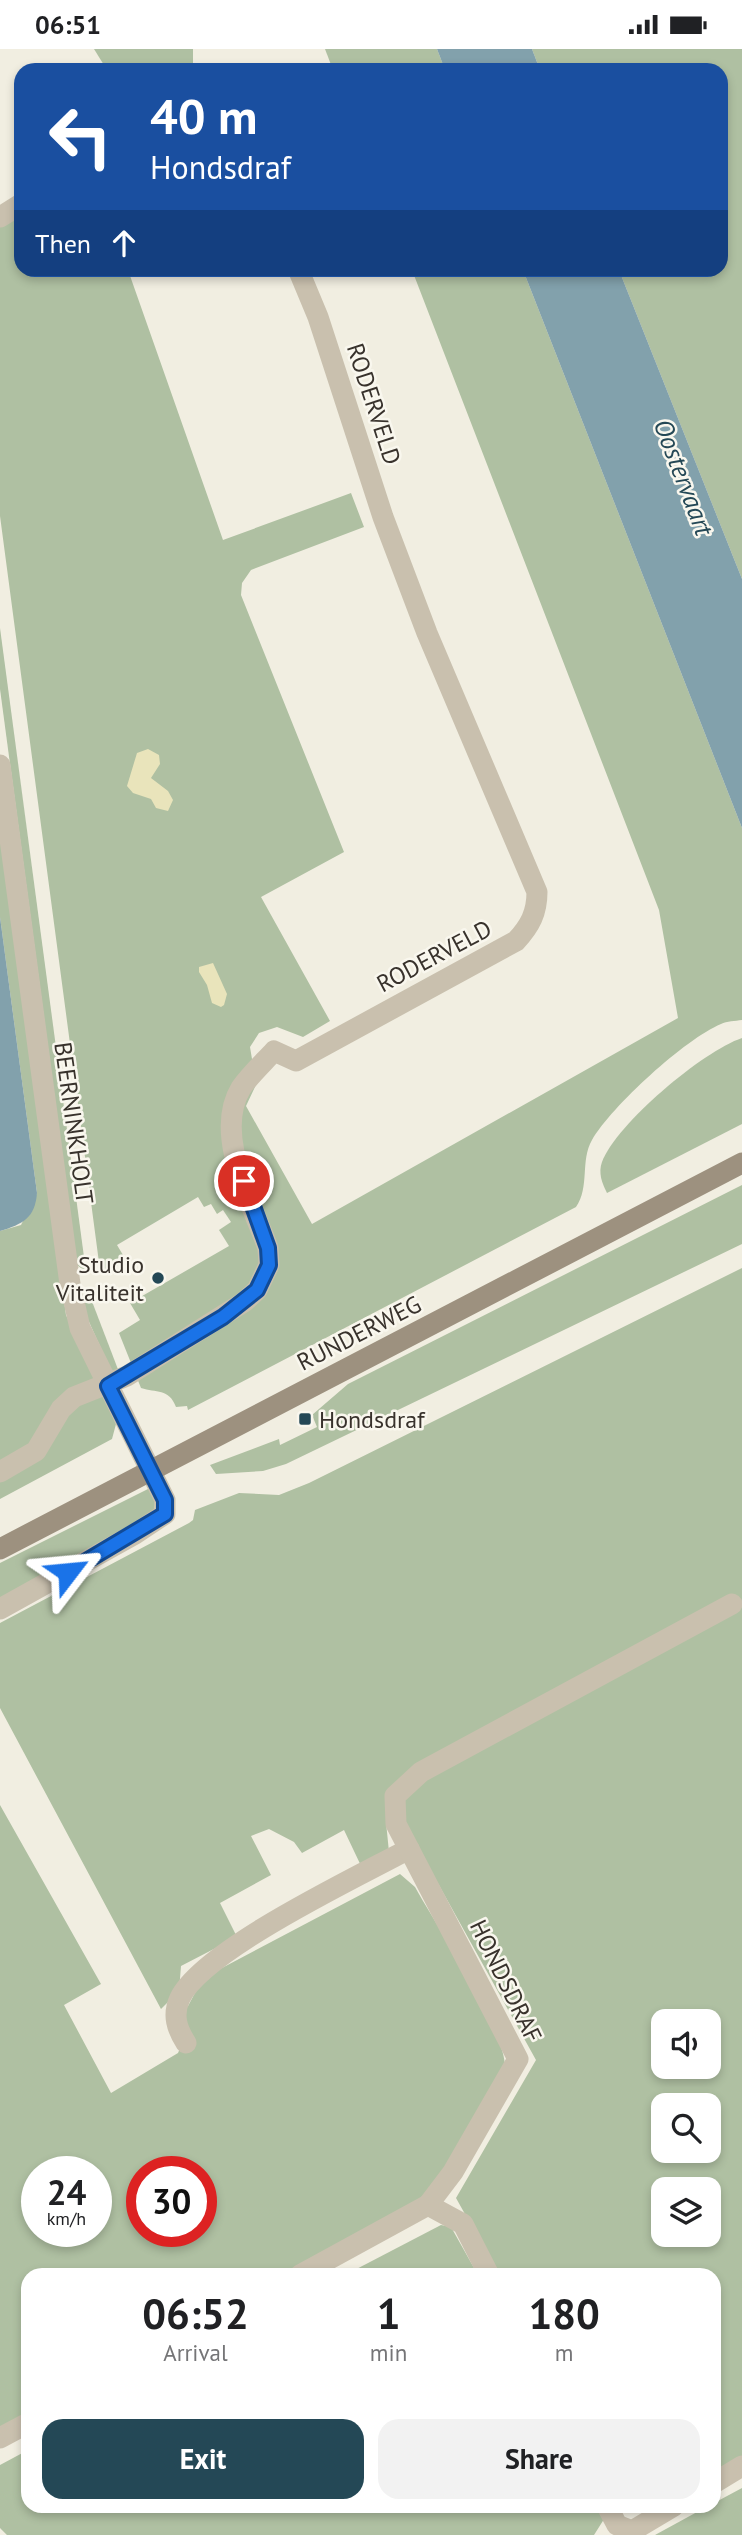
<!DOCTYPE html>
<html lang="en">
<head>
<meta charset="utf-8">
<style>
	body { margin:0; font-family:"PT Sans",sans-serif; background:#f2f2f2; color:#202124; height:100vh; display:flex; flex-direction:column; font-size:26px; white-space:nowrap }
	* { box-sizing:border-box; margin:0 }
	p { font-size:23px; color:#757577 }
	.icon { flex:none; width:38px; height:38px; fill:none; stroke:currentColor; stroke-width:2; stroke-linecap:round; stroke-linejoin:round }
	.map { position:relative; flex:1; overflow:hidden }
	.details { position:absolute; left:21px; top:2219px; width:700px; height:245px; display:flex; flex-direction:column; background:#fff; border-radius:21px; box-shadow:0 4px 10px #0003 }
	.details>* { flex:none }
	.top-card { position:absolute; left:14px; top:14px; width:714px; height:214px; border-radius:21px; box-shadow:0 4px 10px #0003; background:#1a4fa0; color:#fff; overflow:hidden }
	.buttons { position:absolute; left:651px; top:1960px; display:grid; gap:14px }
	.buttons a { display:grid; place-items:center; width:70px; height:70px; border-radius:14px; background:#fff; box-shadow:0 4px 10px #0003; font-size:35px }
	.speed { position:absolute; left:21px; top:2107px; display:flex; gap:14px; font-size:35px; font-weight:700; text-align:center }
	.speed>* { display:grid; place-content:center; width:91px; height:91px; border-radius:50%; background:#fff; box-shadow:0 4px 10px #0003; line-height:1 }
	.speed small { font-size:18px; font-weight:400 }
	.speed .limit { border:10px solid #d22; background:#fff; color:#111 }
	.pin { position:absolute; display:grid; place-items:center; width:60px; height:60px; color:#fff; margin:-30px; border:4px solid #fff; border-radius:50%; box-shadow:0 2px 7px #0007 }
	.me { position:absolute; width:77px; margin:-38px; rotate:61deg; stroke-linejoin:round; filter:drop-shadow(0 0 5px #0008) }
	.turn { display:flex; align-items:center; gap:24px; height:147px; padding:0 21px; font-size:32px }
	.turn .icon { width:91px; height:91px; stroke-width:2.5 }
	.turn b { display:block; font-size:49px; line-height:60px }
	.then { display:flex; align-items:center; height:66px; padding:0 21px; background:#0003; gap:14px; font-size:26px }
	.eta { display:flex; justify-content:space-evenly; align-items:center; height:119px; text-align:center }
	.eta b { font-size:42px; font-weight:600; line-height:49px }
	.primary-button { display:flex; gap:14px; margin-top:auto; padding:14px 21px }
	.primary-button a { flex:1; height:80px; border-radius:21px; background:#244856; color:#fff; font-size:28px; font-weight:600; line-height:80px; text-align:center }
	.primary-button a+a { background:#f2f2f2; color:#202124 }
	.status { display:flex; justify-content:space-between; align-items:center; height:49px; padding:0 35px; background:#fff; direction:ltr }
	.status svg { height:19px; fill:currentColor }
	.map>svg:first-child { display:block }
	.green { fill:#afc0a2; fill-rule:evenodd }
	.sand { fill:#e9e4bb }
	.water { fill:#82a1ac }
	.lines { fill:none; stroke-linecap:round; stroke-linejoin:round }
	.street { stroke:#c9c0ae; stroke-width:21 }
	.secondary { stroke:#9d917f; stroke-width:21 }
	.route-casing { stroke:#114b97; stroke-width:18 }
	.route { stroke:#1a73e8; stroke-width:12 }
	.poi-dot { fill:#244856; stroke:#f9f7ee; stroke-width:2.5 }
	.labels { text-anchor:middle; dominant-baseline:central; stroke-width:5; stroke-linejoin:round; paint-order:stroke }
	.street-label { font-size:24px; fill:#38322c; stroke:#f9f7ee }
	.poi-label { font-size:24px; fill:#38322c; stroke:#f9f7ee; text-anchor:end }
	.water-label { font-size:26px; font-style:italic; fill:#244856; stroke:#f9f7ee }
</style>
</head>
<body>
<div class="status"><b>06:51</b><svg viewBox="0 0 49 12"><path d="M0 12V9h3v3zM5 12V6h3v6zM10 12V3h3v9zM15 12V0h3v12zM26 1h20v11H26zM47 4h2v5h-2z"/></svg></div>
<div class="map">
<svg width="742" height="2486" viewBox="0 0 742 2486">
	<rect width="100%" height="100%" fill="#f1eee1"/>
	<g class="green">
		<polygon points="94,0 193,0 193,16 185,21 107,21"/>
		<polygon points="325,0 437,0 445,21 333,21"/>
		<polygon points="532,0 742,0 742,530 619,221 721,220 721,21 540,21"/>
		<path d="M21,165V220L128,221L223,491L351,444L364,478L251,521L242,534L241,546L344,803L261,848L330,972L303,988L277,978L259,984L250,998L253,1016L230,1045L238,1094L237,1064L261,1025L246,1057L312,1175L678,969L659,861L412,221H523L742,779V971C735,972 727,972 721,975C685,990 612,1057 592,1091C580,1112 590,1138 576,1158L188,1361L187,1357L176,1358C169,1339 156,1344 141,1339L119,1284L140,1271L130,1254L229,1197L219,1181L231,1173L223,1161L217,1165L211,1155L204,1158L198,1148L117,1196L126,1211L112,1220L100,1221L0,467V178Z"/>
		<polygon points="0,579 86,1223 77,1216 0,640"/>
		<polygon points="0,781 66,1266 116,1375 112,1390 0,1450 0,1182 21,1176 37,1144 0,868"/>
		<path d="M742,989V1075L607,1144C602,1134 598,1124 602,1113C616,1075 703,1002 742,989Z"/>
		<polygon points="742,1136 742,1195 286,1415 263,1422 216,1425 210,1416 279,1390 280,1396 317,1378 312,1366 348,1335"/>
		<path d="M742,1219V2410L714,2424V2226H499L456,2149L536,2011L405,1775L386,1773L389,1803L363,1821L344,1781L302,1804L294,1793L269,1780L251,1787L271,1826L220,1854L237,1888L181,1917L179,1942L161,1960L0,1659V1574L189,1474L193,1471L195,1461L239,1444L279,1446L309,1434ZM663,1972H709V2018H663ZM663,2056H709V2102H663ZM663,2140H709V2186H663Z"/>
		<polygon points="88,1242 119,1323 113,1326 85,1264 83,1246"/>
		<polygon points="156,1436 154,1467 0,1551 0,1514"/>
		<path d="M0,1756L101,1935L64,1956L111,2044L178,2004L181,1997L168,1973L188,1957L203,1929L400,1825L415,1838C436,1876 505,1980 505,2018L432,2143L298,2226H28V2375L0,2390ZM37,2123H96V2182H37ZM142,2123H201V2182H142Z"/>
		<polygon points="441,2176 451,2178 478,2226 345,2226"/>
		<polygon points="28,2401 28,2457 600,2457 606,2467 594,2486 7,2486 0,2479 0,2416"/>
		<polygon points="742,2439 742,2486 655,2486 708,2457 714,2457 714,2454"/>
	</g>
	<g class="sand">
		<polygon points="148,700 159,706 160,715 151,729 168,742 173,751 168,762 156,759 151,750 133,744 127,737 137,704"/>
		<polygon points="213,914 227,945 224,956 221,958 212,954 207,936 199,923 199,918"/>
	</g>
	<g class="water">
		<polygon points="437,0 532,0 540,21 445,21"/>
		<polygon points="523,221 619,221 742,530 742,779"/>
		<path d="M0,868L37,1144C35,1169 23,1175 0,1182Z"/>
	</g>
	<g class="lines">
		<g class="street">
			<polyline points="0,168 21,155"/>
			<polyline points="0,716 70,1235 80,1279 165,1451 165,1465 135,1485 0,1560"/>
			<path d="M0,1423L36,1402L61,1360L74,1348L127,1327L244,1253L257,1241L269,1216L268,1199C252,1154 213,1085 241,1039C250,1026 263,1014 274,1002L296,1012L516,892C530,877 537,864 537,843L427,584L383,468L318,268L298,220"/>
			<path d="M186,1994C177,1980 172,1966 180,1949C203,1901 357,1828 409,1800"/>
			<polyline points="300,2226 428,2156"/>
			<polyline points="489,2226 463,2175 428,2156 453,2123 518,2010 396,1775 395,1747 421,1723 732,1555"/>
			<polyline points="0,2389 28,2374"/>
			<polyline points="714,2434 742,2417"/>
			<polyline points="607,2457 617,2476 632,2482 674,2457"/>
		</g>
		<polyline class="secondary" points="0,1500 742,1114"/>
	</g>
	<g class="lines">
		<g class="route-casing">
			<polyline id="route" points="68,1523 165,1465 165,1451 108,1337 223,1268 257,1241 269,1216 268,1199 244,1132"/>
		</g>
		<use href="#route" class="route"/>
	</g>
	<g class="poi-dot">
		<circle cx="158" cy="1229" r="7"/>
		<rect x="298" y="1363" width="14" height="14" rx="3.5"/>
	</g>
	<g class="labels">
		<g class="street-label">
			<text transform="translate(374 355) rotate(72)">RODERVELD</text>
			<text transform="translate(434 907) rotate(-28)">RODERVELD</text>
			<text transform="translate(74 1074) rotate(82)">BEERNINKHOLT</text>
			<text transform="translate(359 1284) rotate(-27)">RUNDERWEG</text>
			<text transform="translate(506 1932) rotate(64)">HONDSDRAF</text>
		</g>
		<g class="poi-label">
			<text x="144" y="1215">Studio<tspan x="144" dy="28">Vitaliteit</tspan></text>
			<text x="319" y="1370" text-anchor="start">Hondsdraf</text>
		</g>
		<g class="water-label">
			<text transform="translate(684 428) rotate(69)">Oostervaart</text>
		</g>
	</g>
</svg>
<div class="buttons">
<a><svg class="icon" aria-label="sound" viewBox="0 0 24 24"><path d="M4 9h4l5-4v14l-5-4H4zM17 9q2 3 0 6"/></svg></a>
<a><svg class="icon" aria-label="search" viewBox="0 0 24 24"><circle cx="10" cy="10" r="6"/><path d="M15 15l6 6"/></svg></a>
<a><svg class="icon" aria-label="layers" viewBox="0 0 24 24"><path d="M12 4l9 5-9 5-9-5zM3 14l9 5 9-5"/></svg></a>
</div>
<div class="speed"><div>24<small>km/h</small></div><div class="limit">30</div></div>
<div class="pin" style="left:244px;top:1132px;background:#d93025"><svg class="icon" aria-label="arrive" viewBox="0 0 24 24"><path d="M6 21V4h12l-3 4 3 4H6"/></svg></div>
<svg class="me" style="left:68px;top:1523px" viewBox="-20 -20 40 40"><path d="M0-17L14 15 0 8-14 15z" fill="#1a73e8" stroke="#fff" stroke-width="4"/></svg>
<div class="top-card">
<div class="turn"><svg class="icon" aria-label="left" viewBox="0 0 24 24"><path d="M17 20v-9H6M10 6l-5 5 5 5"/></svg><div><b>40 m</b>Hondsdraf</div></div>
<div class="then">Then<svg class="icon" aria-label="ahead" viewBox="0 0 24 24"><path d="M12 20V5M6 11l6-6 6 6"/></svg></div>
</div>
<section class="details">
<div class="eta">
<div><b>06:52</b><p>Arrival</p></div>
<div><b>1</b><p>min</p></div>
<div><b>180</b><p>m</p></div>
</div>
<div class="primary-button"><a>Exit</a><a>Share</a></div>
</section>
</div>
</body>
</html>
